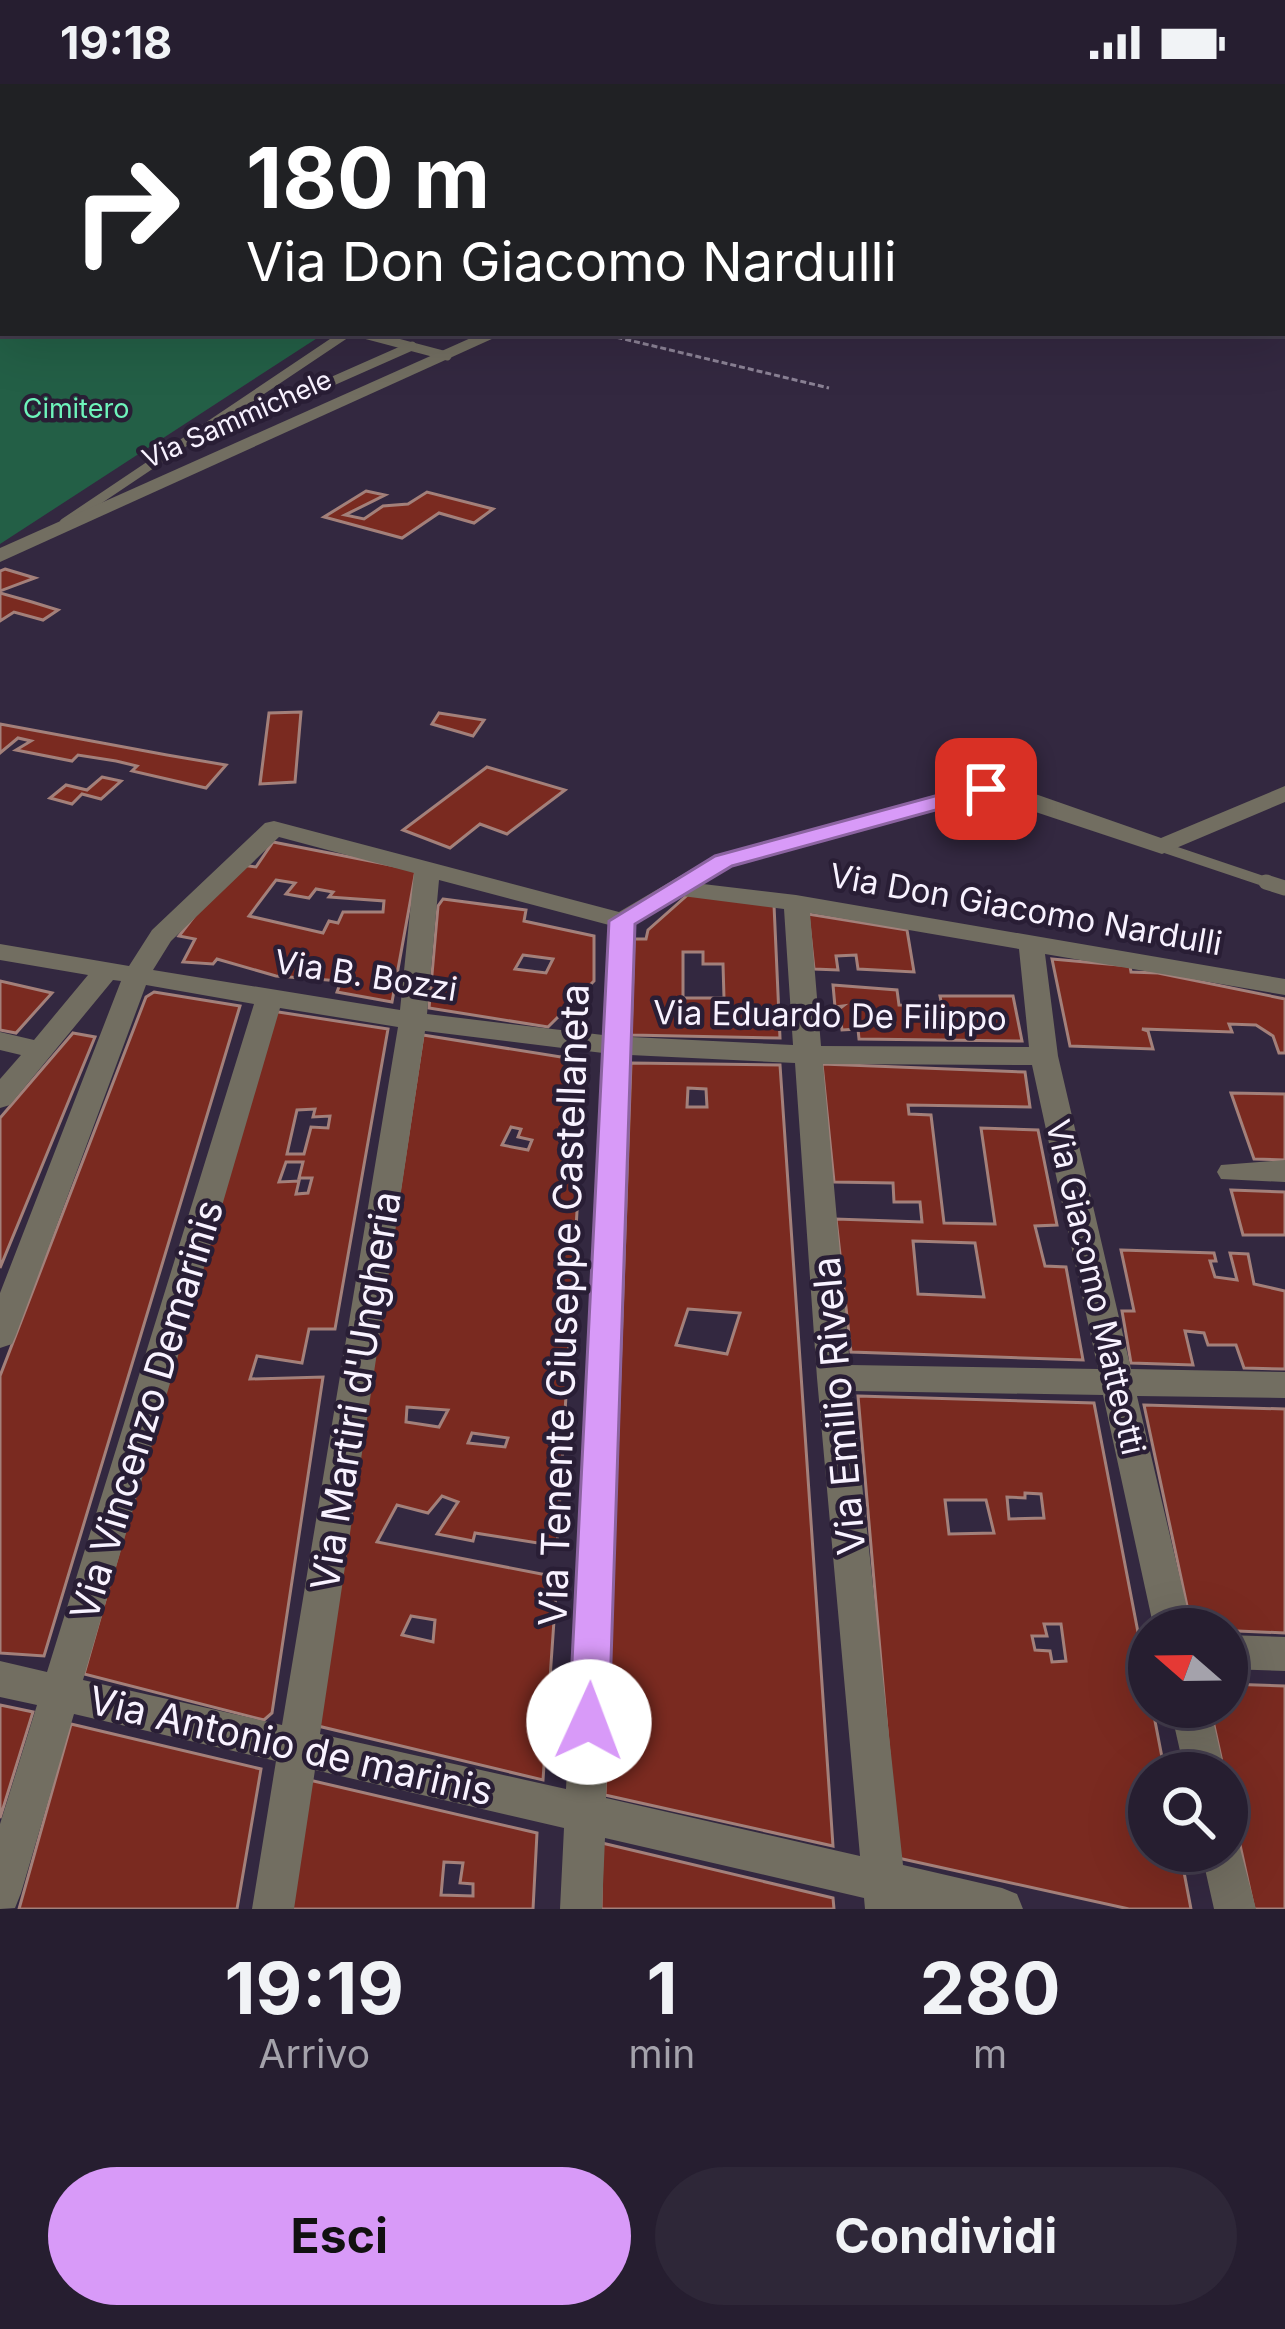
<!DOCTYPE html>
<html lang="it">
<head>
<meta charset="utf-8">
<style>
	body { margin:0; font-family:Inter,sans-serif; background:#2e2738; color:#f1f3f6; height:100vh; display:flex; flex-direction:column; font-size:45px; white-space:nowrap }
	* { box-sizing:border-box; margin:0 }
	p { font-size:39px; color:#a4a2ab }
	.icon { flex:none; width:66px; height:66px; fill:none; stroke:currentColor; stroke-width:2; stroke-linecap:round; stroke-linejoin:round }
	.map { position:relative; height:1825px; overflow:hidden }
	.side { display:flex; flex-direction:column; background:#261e30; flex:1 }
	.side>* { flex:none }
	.top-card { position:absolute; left:0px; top:0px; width:1287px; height:252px; box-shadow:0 12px 48px #0002,0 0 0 3px #423c4c; background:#202124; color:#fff; overflow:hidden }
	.needle { width:78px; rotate:290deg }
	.controls { position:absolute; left:1128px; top:1524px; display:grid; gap:24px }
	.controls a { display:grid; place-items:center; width:120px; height:120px; border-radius:50%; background:#261e30; box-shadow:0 12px 48px #0002,0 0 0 3px #423c4c; font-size:60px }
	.pin { position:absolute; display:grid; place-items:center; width:102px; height:102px; color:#fff; margin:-51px; border-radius:24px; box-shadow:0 6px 18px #0006 }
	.me { position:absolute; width:132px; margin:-66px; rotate:2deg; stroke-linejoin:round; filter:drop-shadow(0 0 9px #0008) }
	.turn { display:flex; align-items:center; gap:42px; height:252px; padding:0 48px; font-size:54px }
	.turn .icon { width:156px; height:156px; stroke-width:2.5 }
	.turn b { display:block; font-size:84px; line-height:102px }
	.eta { display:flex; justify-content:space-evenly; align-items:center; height:204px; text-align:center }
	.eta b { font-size:72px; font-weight:700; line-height:84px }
	.button { display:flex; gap:24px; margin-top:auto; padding:24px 48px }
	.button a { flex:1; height:138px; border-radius:72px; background:#d89af8; color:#111; font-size:48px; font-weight:700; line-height:138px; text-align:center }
	.button a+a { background:#2e2738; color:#f1f3f6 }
	.status { display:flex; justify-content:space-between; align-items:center; height:84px; padding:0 60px; background:#261e30; direction:ltr }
	.status svg { height:33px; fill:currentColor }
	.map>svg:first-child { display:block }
	.green { fill:#235f46 }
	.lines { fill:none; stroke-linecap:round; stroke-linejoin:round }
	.stream { stroke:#144f78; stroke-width:4.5 }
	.building { fill:#7a2a20; stroke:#a3807a; stroke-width:3; fill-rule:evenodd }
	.path { stroke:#8b8295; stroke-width:3; stroke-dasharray:6 3; stroke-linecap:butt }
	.service-far2 { stroke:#726e61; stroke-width:9 }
	.service-far1 { stroke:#726e61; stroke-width:10 }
	.service { stroke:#726e61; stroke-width:15 }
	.minor { fill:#726e61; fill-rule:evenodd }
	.tertiary { fill:#726e61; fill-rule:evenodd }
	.route { fill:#d89af8; stroke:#8c64a1; stroke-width:3 }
	.labels { text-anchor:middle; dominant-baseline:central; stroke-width:9; stroke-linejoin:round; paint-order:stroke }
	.far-park-label { font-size:27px; fill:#6ef3bb; stroke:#291e35 }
	.far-street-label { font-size:27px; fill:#f8f2ff; stroke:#291e35 }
	.street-label { font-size:33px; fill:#f8f2ff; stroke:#291e35 }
	.near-street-label { font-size:39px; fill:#f8f2ff; stroke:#291e35 }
</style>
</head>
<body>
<div class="status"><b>19:18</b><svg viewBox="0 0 49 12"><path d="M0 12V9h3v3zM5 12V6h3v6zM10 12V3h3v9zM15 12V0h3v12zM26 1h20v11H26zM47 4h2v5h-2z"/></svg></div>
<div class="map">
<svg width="1285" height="1825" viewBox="0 0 1285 1825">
	<rect width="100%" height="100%" fill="#332840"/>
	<polygon class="green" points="0,136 3,249 325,249 0,460"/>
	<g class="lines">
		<polyline class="stream" points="276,0 280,3"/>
	</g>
	<g class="building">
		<polygon points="366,407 385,411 345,431 364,435 383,422 408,420 427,408 493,425 474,439 439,429 402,454 324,433"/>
		<polygon points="5,485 35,494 0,507 0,487"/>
		<polygon points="0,509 32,518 58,526 43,536 14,528 0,537"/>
		<polygon points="301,628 295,698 260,700 269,629"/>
		<polygon points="439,629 484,636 473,652 432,640"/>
		<polygon points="0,640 167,671 226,681 206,704 132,687 137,682 116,677 78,671 72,677 16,666 31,657 18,654 0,669"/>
		<polygon points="487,683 565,706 507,750 480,740 450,764 403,746"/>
		<polygon points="102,693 121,697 101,715 82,710 72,720 50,714 66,701 87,706"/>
		<path d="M273,758L416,786L392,918L337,908L341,897L276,892L217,875L213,880L183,878L195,855L179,852L216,804L242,781L256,783ZM276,796L295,799L286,810L309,814L316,805L333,808L329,813L384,817L383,828H343L338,839L329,837L323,849L249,832Z"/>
		<path d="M692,807L774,821L780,954L631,951L634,855H646L648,846ZM683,868H703V880H723L724,914H683Z"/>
		<path d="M443,815L526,826L524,837L594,852V897L548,943L429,924L438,822ZM523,871L553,875L546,889L515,885Z"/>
		<polygon points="808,830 907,846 914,888 858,885 856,871 836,872 838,886 814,885"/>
		<polygon points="1052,875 1130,882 1131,888 1158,889 1285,915 1285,969 1279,969 1273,952 1256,941 1229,940 1232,948 1142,945 1148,947 1153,965 1070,962"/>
		<polygon points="0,897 52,909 16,949 0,946"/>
		<polygon points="833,901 897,906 899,921 942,922 940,912 1013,912 1022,957 859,955 858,945 842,946 839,925 843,922 835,923"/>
		<polygon points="154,908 240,922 44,1572 0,1569 0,1292 146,913"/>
		<path d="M272,927L388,945L335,1245H309L302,1279L257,1272L250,1295L323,1293L272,1629L264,1636L84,1590ZM315,1025L313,1033L330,1032L328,1044L311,1043L304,1070H287L297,1026ZM286,1078H303L299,1094H312L308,1109L296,1110L299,1097L279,1098Z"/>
		<polygon points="73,949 95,953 0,1184 0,1034"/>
		<path d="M423,951L586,977L557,1462L475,1449L473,1457L437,1450L458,1418L442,1412L428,1429L397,1421L377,1458L557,1493L543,1696L318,1642ZM511,1043L521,1045L518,1053L532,1056L528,1066L502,1061ZM407,1323L448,1326L439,1343L406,1338ZM472,1349L508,1354L505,1363L468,1359ZM411,1532L435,1536L433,1558L402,1551Z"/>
		<path d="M631,979L780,981L833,1762L605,1711ZM688,1004L706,1005L707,1023H687ZM688,1225L740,1229L727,1270L676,1261Z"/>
		<path d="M822,980L1025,988L1030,1023L908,1021L909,1030L931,1031L944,1139L995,1140L981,1044L1038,1046L1057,1141L1035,1142L1045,1182L1066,1183L1083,1276L851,1268L836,1135L922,1138L920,1118H894L893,1099L834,1098ZM913,1157L975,1159L984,1213L918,1210Z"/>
		<polygon points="1231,1009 1285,1010 1285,1076 1254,1075"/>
		<polygon points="1231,1106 1285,1108 1285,1151 1243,1151"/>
		<polygon points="1121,1166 1214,1169 1216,1177 1210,1177 1215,1193 1237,1196 1230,1169 1248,1170 1254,1200 1285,1207 1285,1285 1244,1284 1236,1261 1208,1261 1204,1249 1185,1247 1193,1281 1131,1279 1122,1227 1134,1227"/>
		<path d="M858,1312L1094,1319L1165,1689H1149V1767H1180L1191,1825H1129L898,1774ZM1025,1409L1041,1410L1044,1434L1009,1435L1007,1413L1025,1414ZM945,1416H986L994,1449L949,1450ZM1044,1540H1061L1066,1577L1052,1578L1050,1567L1035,1566L1032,1552H1047Z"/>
		<polygon points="1144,1321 1285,1325 1285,1549 1192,1545"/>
		<polygon points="1227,1600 1285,1602 1285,1825 1254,1825 1210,1623 1227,1623"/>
		<polygon points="0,1621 33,1628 0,1734"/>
		<polygon points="71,1640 261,1685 237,1825 19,1825"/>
		<path d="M305,1695L537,1749L533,1825H288ZM444,1778L463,1779L460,1799L473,1800V1812L441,1811Z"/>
		<polygon points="602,1759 833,1814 834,1825 601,1825"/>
	</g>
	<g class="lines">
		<g class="path">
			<polyline points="124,0 132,3"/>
			<polyline points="1000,3 1006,0"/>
			<polyline points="599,249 829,304"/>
		</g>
		<g class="service-far2">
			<polyline points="360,249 447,272"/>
			<polyline points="197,357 412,262"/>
			<polyline points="64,439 347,249"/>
		</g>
		<polyline class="service-far1" points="1162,763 1275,801"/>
		<polyline class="service" points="1266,798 1285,804"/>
		<g class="minor">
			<path d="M986,698L1015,703L1161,754L1285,702V718L1162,770L987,712L732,782L703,800L796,811L1285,895V911L1045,870L1058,972L1131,1285L1285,1288V1314L1137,1312L1192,1545H1154L1103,1311L852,1307L903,1781L1002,1804L1017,1810L1023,1825H865L864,1814L605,1754L602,1825H560L564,1744L315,1686L294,1825H252L276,1677L74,1630L21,1809L15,1824L0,1825V1740L37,1621L0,1613V1577L47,1588L254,920L146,901L16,1251L12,1260L0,1264V1209L121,897L113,896L10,1021L0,1024V995L21,971L0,966V948L34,956L88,891L0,876V860L129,882L152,846L265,739L274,737L619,828L714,772ZM279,753L414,789L400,926L153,886L171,857ZM439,796L609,841L603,951L427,930ZM682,812L784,825L793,961L631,953L635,840ZM810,829L1019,865L1029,963L821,962ZM280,924L398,943L282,1641L83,1596ZM425,947L603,969L566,1705L320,1650ZM630,971L795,979L817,1294L860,1772L606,1714ZM823,980L1032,981L1098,1285L850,1281Z"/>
			<polygon points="1285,1076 1285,1098 1221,1095 1217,1088 1221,1081"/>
			<polygon points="1227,1551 1285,1553 1285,1587 1227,1585"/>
			<polygon points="1170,1623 1210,1623 1225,1689 1185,1689"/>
			<polygon points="1227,1749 1237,1753 1256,1825 1214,1825 1201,1767 1227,1767"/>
		</g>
		<polygon class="tertiary" points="482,249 505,249 0,478 0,464"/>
	</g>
	<polygon class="route" points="986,698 998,705 994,710 732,782 635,840 609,1638 603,1651 589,1656 574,1651 569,1638 609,837 715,772"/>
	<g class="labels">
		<g class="far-park-label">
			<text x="76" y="324">Cimitero</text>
		</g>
		<g class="far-street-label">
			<text transform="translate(237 335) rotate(-24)">Via Sammichele</text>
		</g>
		<g class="street-label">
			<text transform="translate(1026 825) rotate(10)">Via Don Giacomo Nardulli</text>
			<text transform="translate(366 891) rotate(9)">Via B. Bozzi</text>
			<text transform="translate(830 931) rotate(1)">Via Eduardo De Filippo</text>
			<text transform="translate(1096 1203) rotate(77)">Via Giacomo Matteotti</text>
		</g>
		<g class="near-street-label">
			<text transform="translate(563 1221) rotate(-88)">Via Tenente Giuseppe Castellaneta</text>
			<text transform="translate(355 1307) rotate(-81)">Via Martiri d'Ungheria</text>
			<text transform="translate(838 1322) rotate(-95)">Via Emilio Rivela</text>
			<text transform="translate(146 1326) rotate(-73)">Via Vincenzo Demarinis</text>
			<text transform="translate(291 1661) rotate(13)">Via Antonio de marinis</text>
		</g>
	</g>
</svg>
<div class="controls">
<a><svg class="needle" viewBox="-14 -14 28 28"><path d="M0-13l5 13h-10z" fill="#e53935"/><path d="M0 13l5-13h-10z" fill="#a4a2ab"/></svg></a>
<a><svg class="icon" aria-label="search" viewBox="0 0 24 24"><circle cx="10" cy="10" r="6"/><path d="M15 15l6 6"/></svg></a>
</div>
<div class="pin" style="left:986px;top:705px;background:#d93025"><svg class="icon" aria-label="arrive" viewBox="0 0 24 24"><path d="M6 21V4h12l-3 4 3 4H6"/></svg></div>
<svg class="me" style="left:589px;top:1638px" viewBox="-20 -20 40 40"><circle r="19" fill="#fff"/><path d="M0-13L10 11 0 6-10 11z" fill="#d89af8"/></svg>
<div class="top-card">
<div class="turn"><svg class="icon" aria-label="right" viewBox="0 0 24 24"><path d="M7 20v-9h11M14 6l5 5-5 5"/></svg><div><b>180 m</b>Via Don Giacomo Nardulli</div></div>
</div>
</div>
<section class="side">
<div class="eta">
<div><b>19:19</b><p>Arrivo</p></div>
<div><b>1</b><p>min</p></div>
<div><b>280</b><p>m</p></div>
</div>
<div class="button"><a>Esci</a><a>Condividi</a></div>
</section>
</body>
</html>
